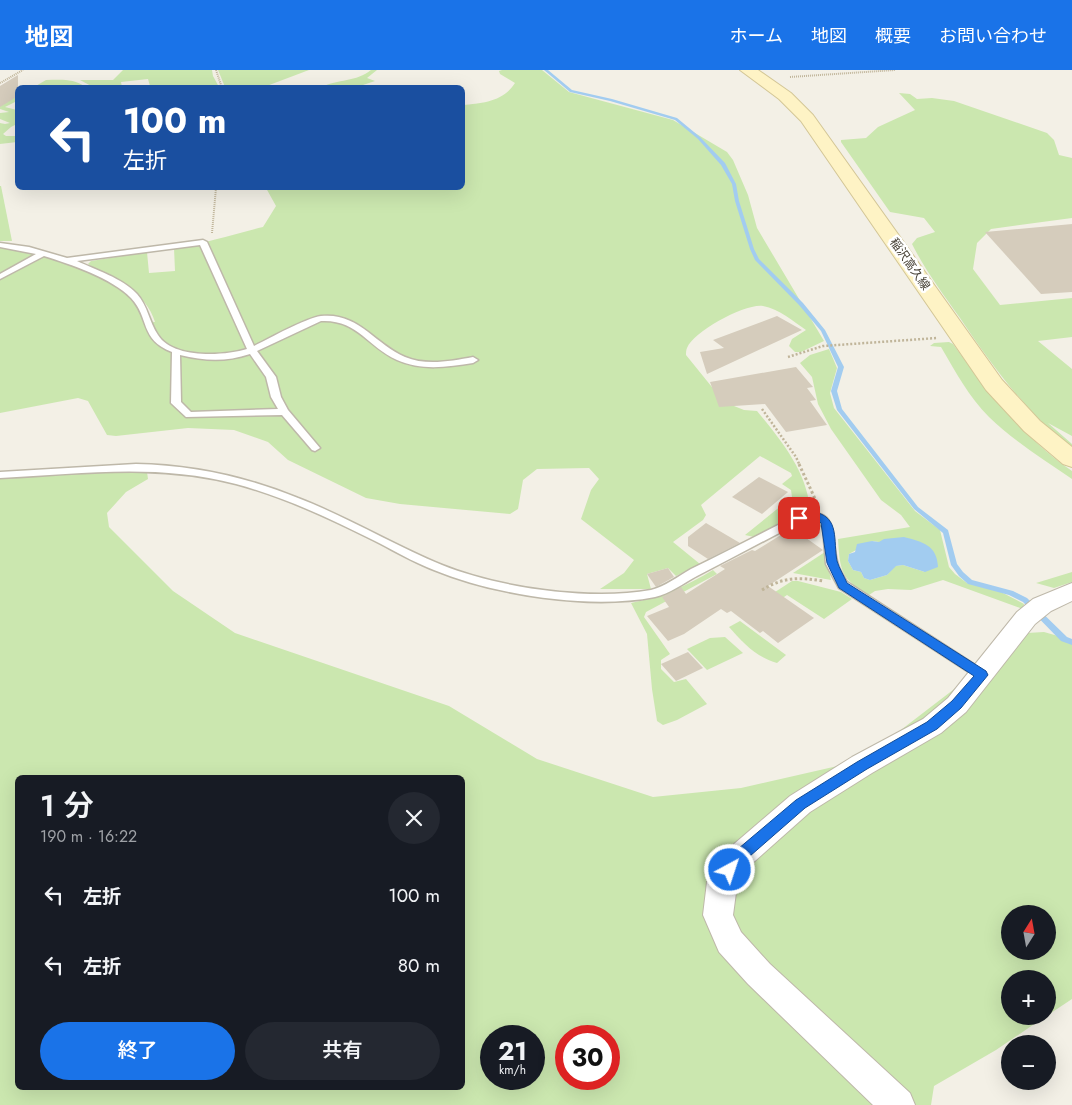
<!DOCTYPE html>
<html lang="ja">
<head>
<meta charset="utf-8">
<style>
	body { margin:0; font-family:Jost,"Noto Sans JP",sans-serif; background:#242831; color:#f1f3f6; height:100vh; display:flex; flex-direction:column; font-size:19px; white-space:nowrap }
	* { box-sizing:border-box; margin:0 }
	p { font-size:16px; color:#9ea1a6 }
	.icon { flex:none; width:28px; height:28px; fill:none; stroke:currentColor; stroke-width:2; stroke-linecap:round; stroke-linejoin:round }
	.map { position:relative; flex:1; overflow:hidden }
	.sheet { position:absolute; left:15px; top:705px; width:450px; height:315px; display:flex; flex-direction:column; background:#171b24; border-radius:8px; box-shadow:0 5px 20px #0002 }
	.sheet>* { flex:none }
	.guide { position:absolute; left:15px; top:15px; width:450px; height:105px; border-radius:8px; box-shadow:0 5px 20px #0002; background:#1a4fa0; color:#fff; overflow:hidden }
	.needle { width:32px; rotate:11deg }
	.buttons { position:absolute; left:1001px; top:835px; display:grid; gap:10px }
	.buttons a { display:grid; place-items:center; width:55px; height:55px; border-radius:50%; background:#171b24; box-shadow:0 5px 20px #0002; font-size:25px }
	.speed { position:absolute; left:480px; top:955px; display:flex; gap:10px; font-size:25px; font-weight:700; text-align:center }
	.speed>* { display:grid; place-content:center; width:65px; height:65px; border-radius:50%; background:#171b24; box-shadow:0 5px 20px #0002; line-height:1 }
	.speed small { font-size:12px; font-weight:400 }
	.speed .limit { border:8px solid #d22; background:#fff; color:#111 }
	.pin { position:absolute; display:grid; place-items:center; width:42px; height:42px; color:#fff; margin:-21px; border-radius:10px; box-shadow:0 2px 8px #0006 }
	.me { position:absolute; width:55px; margin:-28px; rotate:40deg; stroke-linejoin:round; filter:drop-shadow(0 0 4px #0008) }
	.turn { display:flex; align-items:center; gap:18px; height:105px; padding:0 25px; font-size:22px }
	.turn .icon { width:65px; height:65px; stroke-width:2.5 }
	.turn b { display:block; font-size:35px; line-height:42px }
	.round { display:grid; place-items:center; flex:none; width:52px; height:52px; border-radius:26px; background:#242831 }
	.overview { display:flex; align-items:center; justify-content:space-between; height:85px; padding:0 25px }
	h1 { font-size:30px; font-weight:600; line-height:38px }
	.cta { display:flex; gap:10px; margin-top:auto; padding:10px 25px }
	.cta a { flex:1; height:58px; border-radius:30px; background:#1a73e8; color:#fff; font-size:20px; font-weight:600; line-height:58px; text-align:center }
	.cta a+a { background:#242831; color:#f1f3f6 }
	ul { padding:0; list-style:none }
	li { display:flex; align-items:center; gap:15px; height:70px; padding:0 25px }
	li div { flex:1 }
	li b { display:block; font-size:19px }
	li em { font-style:normal }
	header { display:flex; align-items:center; gap:30px; box-sizing:border-box; height:70px; padding:0 25px; background:#1a73e8; color:#fff }
	header strong { font-size:24px }
	nav { display:flex; gap:28px; margin-inline-start:auto; font-size:18px }
	.map>svg:first-child { display:block }
	.green { fill:#cbe7af; fill-rule:evenodd }
	.water { fill:#a2ccf0 }
	.lines { fill:none; stroke-linecap:round; stroke-linejoin:round }
	.stream { fill:#a2ccf0; fill-rule:evenodd }
	.building { fill:#d5ccbc }
	.lane-casing { stroke:#beb8a9; stroke-width:3 }
	.street-casing { stroke:#beb8a9; stroke-width:2 }
	.secondary-casing { stroke:#d3c696; stroke-width:2 }
	.path-far2 { stroke:#c0b59a; stroke-width:2; stroke-dasharray:1 1; stroke-linecap:butt }
	.path-far1 { stroke:#c0b59a; stroke-width:2.5; stroke-dasharray:2 2; stroke-linecap:butt }
	.path { stroke:#c0b59a; stroke-width:3; stroke-dasharray:2.5 2.5; stroke-linecap:butt }
	.lane { fill:#fff; fill-rule:evenodd }
	.street { fill:#fff; fill-rule:evenodd }
	.secondary { fill:#fef3c5; fill-rule:evenodd }
	.route { fill:#1a73e8; stroke:#114b97 }
	.labels { text-anchor:middle; dominant-baseline:central; stroke-width:5; stroke-linejoin:round; paint-order:stroke }
	.far-street-label { font-size:12px; fill:#464035; stroke:#fff }
</style>
</head>
<body>
<header>
<strong>地図</strong>
<nav><a>ホーム</a><a>地図</a><a>概要</a><a>お問い合わせ</a></nav>
</header>
<div class="map">
<svg width="1072" height="1035" viewBox="0 0 1072 1035">
	<rect width="100%" height="100%" fill="#f3f0e6"/>
	<g class="green">
		<polygon points="123,0 212,0 213,6 219,17 204,17 204,15 200,15 142,17 150,16 148,9 121,12 122,17 93,17 80,10 113,10"/>
		<polygon points="218,0 309,0 264,17 225,17"/>
		<path d="M371,0H377L367,8L375,11L357,17H322C337,9 357,12 371,0Z"/>
		<path d="M502,0H542L569,22L673,50L727,82L733,90L748,125L757,158L824,271L801,282H795L789,276L792,269L806,260C793,251 779,239 763,236C746,233 694,261 687,278C686,280 686,283 686,285L724,332L744,340L757,341C780,369 806,400 810,438L804,443L788,448L754,467L745,465L792,427L791,420L782,414L792,406L791,403L760,386L701,435L706,445L703,450L673,472L700,494L676,506L668,498L647,504L651,519H600L624,503L634,490L581,449L591,420L599,409L589,398L537,399L523,410L518,439L510,444L400,434L366,428L288,390L268,372L234,360L188,358L116,366L107,365L88,331L78,328L0,343V177C33,179 104,202 128,225C135,232 140,242 144,251L155,252C146,223 118,210 92,197L88,194L91,191L147,182L149,203L175,201L174,178C204,174 233,164 263,157L276,136L266,118H462L463,35C482,33 503,32 515,13L500,4L499,1Z"/>
		<path d="M46,10C60,10 74,8 85,17H34Z"/>
		<path d="M899,23L910,24L917,29L932,28L954,31L1047,63L1054,70L1059,85L1072,88V148L991,159L977,173L973,199L1000,235L1072,228V267L1038,271L1072,299V366L1048,353L1072,374V379C1026,342 993,297 960,248C943,224 925,200 912,174L917,168L935,162L924,148L890,142L841,72V70L866,68L878,57L915,40Z"/>
		<polygon points="11,28 17,28 17,31 5,37 17,40 17,54 11,57 3,64 6,66 17,66 17,72 0,74 0,53 5,54 10,53 0,49 0,43 9,42 0,39 0,32"/>
		<polygon points="0,116 1,116 12,171 0,171"/>
		<path d="M949,272L953,274C988,321 1023,368 1072,401V409C1044,390 1014,371 989,347C969,327 955,301 941,277L930,276L934,273Z"/>
		<path d="M829,279L837,298L830,323L834,338L915,441L940,460L949,497L955,504L967,513L1001,522L1024,534L1023,539L943,510L911,520L888,519L875,521L869,525C841,509 840,501 838,469L910,457L901,445L881,430L831,359L818,334L812,307L800,293L810,285ZM872,471L879,472L925,502L903,495L895,496L887,505L870,510L864,508L861,502L853,500L848,491L849,484Z"/>
		<path d="M128,399L147,402L148,409L126,422L107,443L109,457L173,521L235,563L449,636L537,689L653,727L741,718L842,695L880,676L1027,563L1044,562L1072,570V929L1048,945V909H1010V946H1046L996,980L934,1016L931,1035H0V409ZM18,708H462V1018H18ZM1010,844H1048V881H1010ZM491,966H534V1009H491ZM566,966H609V1009H566Z"/>
		<polygon points="825,482 831,510 793,503"/>
		<path d="M713,500L717,504L646,542L644,547L670,584L661,590V599L674,612L686,609L707,634L677,650L663,655L657,651L652,619L647,564L631,533C660,527 687,516 713,500Z"/>
		<polygon points="1072,502 1072,512 1054,518 1036,513"/>
		<polygon points="792,511 798,511 841,522 852,529 824,549 787,525 766,539 758,533"/>
		<path d="M740,551L786,585L777,593C756,587 743,573 729,557Z"/>
		<polygon points="725,567 743,583 707,600 687,579 710,568"/>
	</g>
	<path class="water" d="M904,467C923,472 937,475 938,497L925,502L903,495L896,496L887,505L870,510L864,508L861,502L853,500L848,491L849,484L855,482L857,474L872,471L879,472L884,469Z"/>
	<g class="lines">
		<polygon class="stream" points="544,0 548,0 572,20 612,29 677,48 700,67 725,93 736,114 739,131 754,179 759,189 803,233 825,260 844,297 837,321 842,339 918,437 948,460 957,494 963,502 972,510 1013,521 1027,528 1067,567 1072,569 1072,575 1061,571 1023,532 1009,525 968,514 959,506 951,495 943,463 914,439 837,340 831,321 838,297 821,261 799,235 755,190 750,179 735,131 732,114 721,95 698,69 675,50 610,31 570,22"/>
	</g>
	<g class="building">
		<polygon points="18,5 18,26 0,37 0,16"/>
		<polygon points="1072,154 1072,222 1041,224 985,162"/>
		<polygon points="777,246 802,260 707,304 700,282 724,278 713,270"/>
		<polygon points="796,297 813,317 807,318 816,330 810,331 827,355 786,362 765,334 719,337 710,312"/>
		<polygon points="759,407 788,422 762,444 732,427"/>
		<polygon points="706,453 740,473 708,489 688,476 688,467"/>
		<polygon points="792,458 823,480 768,516 814,548 778,573 763,561 760,563 731,541 727,543 721,539 684,564 668,571 647,546 669,537 662,527 681,517 686,524 725,499 720,496 752,480 755,481"/>
		<polygon points="668,498 674,507 656,517 647,504"/>
		<polygon points="688,582 703,598 676,611 661,594"/>
	</g>
	<g class="lines">
		<g class="lane-casing">
			<g id="lane">
				<path d="M203,170L207,172L254,276C270,268 306,248 321,246C358,242 375,274 405,287C426,296 451,291 473,287L478,290L473,293C448,297 421,301 397,290C368,277 357,249 321,251L257,281L276,307L281,327L288,340L320,378L315,381L312,380L282,345L186,347L171,333L172,282C139,269 150,248 131,228C112,208 70,194 44,186L0,209V204L36,184L0,177V173L29,177L67,188ZM200,175L247,279C224,286 173,289 158,265C149,252 148,236 137,224C122,208 96,200 77,191ZM250,284L266,307L271,327L278,339L191,342L181,332L180,285C205,291 226,292 250,284Z"/>
				<path d="M136,394C192,395 247,407 298,428C348,447 393,475 442,495C499,518 590,531 651,520C664,517 679,506 691,499C726,482 761,464 795,446C842,433 829,466 838,495C840,501 844,507 847,512L986,602L988,605L986,608H978L839,518L826,494L823,458L817,450L802,451C767,469 732,488 697,506C684,513 669,524 655,527C590,540 495,525 434,500C413,492 393,480 373,470C329,448 284,427 236,414C155,393 82,404 0,408V402Z"/>
			</g>
		</g>
		<g class="street-casing">
			<polygon id="street" points="1072,513 1072,531 1051,541 1035,554 966,642 941,663 872,703 810,742 747,798 737,815 733,845 741,862 770,894 910,1023 915,1035 873,1035 748,914 719,882 703,845 707,812 727,780 790,726 852,687 923,649 948,628 1017,542 1033,529"/>
		</g>
		<g class="secondary-casing">
			<polygon id="secondary" points="740,0 758,0 791,23 813,45 1002,310 1040,351 1072,377 1072,397 1063,394 1024,361 986,320 801,51 779,29"/>
		</g>
		<g class="path-far2">
			<polyline points="216,0 222,18"/>
			<polyline points="790,7 895,0"/>
			<polyline points="0,13 23,0"/>
			<polyline points="212,163 216,118"/>
		</g>
		<g class="path-far1">
			<polyline points="788,287 823,276 937,268"/>
			<polyline points="762,339 796,387 800,396"/>
		</g>
		<g class="path">
			<polyline points="799,394 817,433"/>
			<path d="M762,520C783,507 799,507 823,511"/>
		</g>
		<use href="#lane" class="lane"/>
		<use href="#street" class="street"/>
		<use href="#secondary" class="secondary"/>
	</g>
	<path class="route" d="M815,442C840,448 833,470 837,491C839,498 844,506 847,513L986,601L988,605L961,638L937,659L867,699L805,738L742,793L735,805L730,806L725,805L723,800L732,784L796,730L857,692L927,652L952,631L974,606L839,518L827,493L821,453L815,448L799,452L793,448L795,446Z"/>
	<g class="labels">
		<g class="far-street-label">
			<text transform="translate(910 194) rotate(55)">稲沢高久線</text>
		</g>
	</g>
</svg>
<div class="buttons">
<a><svg class="needle" viewBox="-14 -14 28 28"><path d="M0-13l5 13h-10z" fill="#e53935"/><path d="M0 13l5-13h-10z" fill="#9ea1a6"/></svg></a>
<a>+</a>
<a>−</a>
</div>
<div class="speed"><div>21<small>km/h</small></div><div class="limit">30</div></div>
<div class="pin" style="left:799px;top:448px;background:#d93025"><svg class="icon" aria-label="arrive" viewBox="0 0 24 24"><path d="M6 21V4h12l-3 4 3 4H6"/></svg></div>
<svg class="me" style="left:730px;top:800px" viewBox="-20 -20 40 40"><circle r="17" fill="#1a73e8" stroke="#fff" stroke-width="3"/><path d="M0-11L8 9 0 5-8 9z" fill="#fff"/></svg>
<div class="guide">
<div class="turn"><svg class="icon" aria-label="left" viewBox="0 0 24 24"><path d="M17 20v-9H6M10 6l-5 5 5 5"/></svg><div><b>100 m</b>左折</div></div>
</div>
<section class="sheet">
<div class="overview"><div><h1>1 分</h1><p>190 m · 16:22</p></div><a class="round"><svg class="icon" aria-label="close" viewBox="0 0 24 24"><path d="M6 6l12 12M18 6L6 18"/></svg></a></div>
<ul>
<li><svg class="icon" aria-label="left" viewBox="0 0 24 24"><path d="M17 20v-9H6M10 6l-5 5 5 5"/></svg><div><b>左折</b></div><em>100 m</em></li>
<li><svg class="icon" aria-label="left" viewBox="0 0 24 24"><path d="M17 20v-9H6M10 6l-5 5 5 5"/></svg><div><b>左折</b></div><em>80 m</em></li>
</ul>
<div class="cta"><a>終了</a><a>共有</a></div>
</section>
</div>
</body>
</html>
